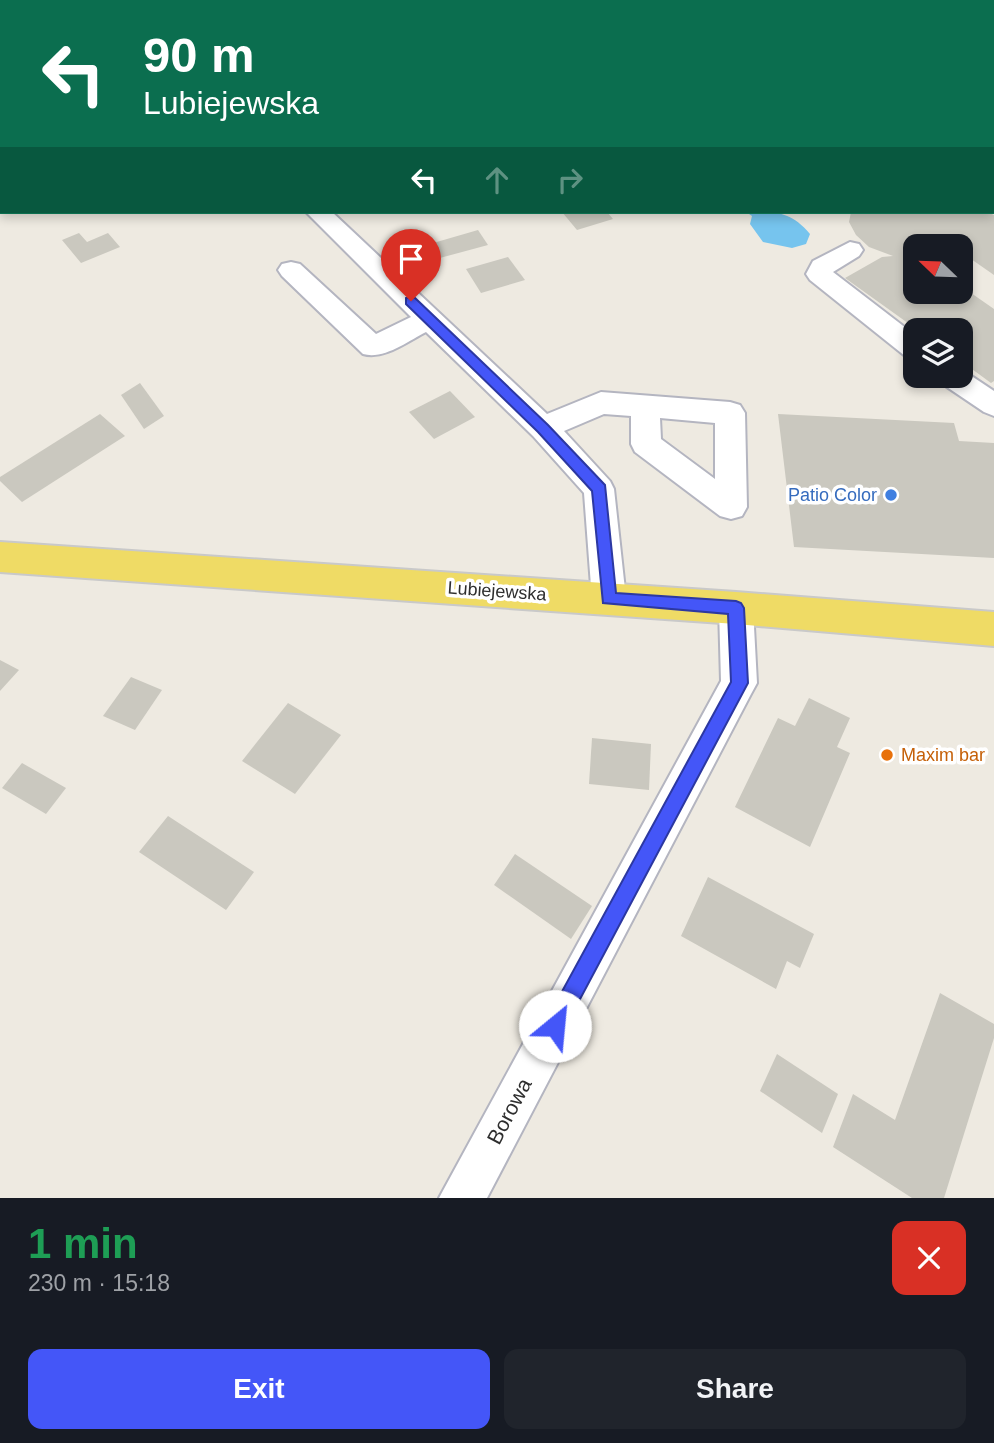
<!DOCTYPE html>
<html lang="en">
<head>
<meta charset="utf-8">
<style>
	body { margin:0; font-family:Arial,sans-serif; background:#20242c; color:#f1f3f6; height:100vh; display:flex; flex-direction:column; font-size:26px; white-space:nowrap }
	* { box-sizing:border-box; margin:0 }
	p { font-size:23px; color:#9ea1a6 }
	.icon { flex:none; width:38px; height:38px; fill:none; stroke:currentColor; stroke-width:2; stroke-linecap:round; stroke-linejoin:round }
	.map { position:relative; height:1198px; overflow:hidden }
	.details { display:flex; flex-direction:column; background:#171b24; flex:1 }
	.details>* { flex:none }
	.top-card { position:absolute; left:0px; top:0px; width:994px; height:214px; box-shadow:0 4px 10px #0003; background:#0b6e4f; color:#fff; overflow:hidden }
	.needle { width:46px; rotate:293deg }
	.fabs { position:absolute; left:903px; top:234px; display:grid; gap:14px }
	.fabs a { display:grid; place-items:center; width:70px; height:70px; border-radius:14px; background:#171b24; box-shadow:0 4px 10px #0003; font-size:35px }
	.pin { position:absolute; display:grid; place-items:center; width:60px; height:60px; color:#fff; margin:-72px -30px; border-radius:50% 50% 50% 0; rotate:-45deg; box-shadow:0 0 7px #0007 }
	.pin .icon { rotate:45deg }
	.me { position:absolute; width:77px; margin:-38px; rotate:28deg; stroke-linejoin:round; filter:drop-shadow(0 0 5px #0008) }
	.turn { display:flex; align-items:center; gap:24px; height:147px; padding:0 28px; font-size:32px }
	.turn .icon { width:91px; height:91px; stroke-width:2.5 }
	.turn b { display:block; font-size:49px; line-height:60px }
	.lanes { display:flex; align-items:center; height:66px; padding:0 28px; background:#0003; justify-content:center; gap:35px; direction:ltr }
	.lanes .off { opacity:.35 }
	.round { display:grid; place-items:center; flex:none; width:74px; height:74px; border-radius:14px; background:#20242c }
	.summary { display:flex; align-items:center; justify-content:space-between; height:119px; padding:0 28px }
	h1 { font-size:42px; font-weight:600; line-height:52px; color:#1e9e55 }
	.cta { display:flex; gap:14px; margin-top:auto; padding:14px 28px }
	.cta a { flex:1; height:80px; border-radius:14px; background:#4456f8; color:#fff; font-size:28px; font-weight:600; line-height:80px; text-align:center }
	.cta a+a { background:#20242c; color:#f1f3f6 }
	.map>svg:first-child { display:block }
	.water { fill:#76c4ee }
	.building { fill:#cac8bf }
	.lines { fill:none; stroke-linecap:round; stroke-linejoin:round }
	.minor-casing { stroke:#b4b5c0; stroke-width:4 }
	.major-casing { stroke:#c9c9c9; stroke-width:4 }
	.minor { fill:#fff; fill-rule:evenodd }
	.major { fill:#efdb65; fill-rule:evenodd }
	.rail { stroke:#a3a4b7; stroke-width:3.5 }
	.route { fill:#4456f8; stroke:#2c38a1; stroke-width:2 }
	.shop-dot { fill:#3f7fe0; stroke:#fff; stroke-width:2.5 }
	.food-dot { fill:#e8710a; stroke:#fff; stroke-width:2.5 }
	.labels { text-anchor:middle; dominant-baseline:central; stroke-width:7; stroke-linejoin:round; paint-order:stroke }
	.shop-label { font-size:18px; fill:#366cbe; stroke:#fff; text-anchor:end }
	.street-label { font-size:18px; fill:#2e2e2e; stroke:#fff }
	.food-label { font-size:18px; fill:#c56008; stroke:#fff; text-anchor:start }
	.near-street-label { font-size:21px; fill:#2e2e2e; stroke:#fff }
</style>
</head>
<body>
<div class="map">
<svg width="994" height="1198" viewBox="0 0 994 1198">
	<rect width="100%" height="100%" fill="#eeeae1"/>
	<path class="water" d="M746,212C775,212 790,210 810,234L806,244L792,248L763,242L750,224L752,216Z"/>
	<g class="building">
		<polygon points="562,212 607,212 613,219 577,230"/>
		<polygon points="851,212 988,212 994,215 994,275 961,252 961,247 955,247 953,242 949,247 915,247 915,292 961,292 961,286 994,309 994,381 991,383 961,361 961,331 919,331 845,278 882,257 893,256 869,247 856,235 849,222"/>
		<polygon points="478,230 488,245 425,262 416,248"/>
		<polygon points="79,233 87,242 108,233 120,247 81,263 62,240"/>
		<polygon points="508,257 525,280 481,293 466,269"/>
		<polygon points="140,383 164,416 144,429 121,395"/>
		<polygon points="450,391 475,417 434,439 409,412"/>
		<polygon points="100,414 125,436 22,502 0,481 0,477"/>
		<polygon points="778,414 954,423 959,441 994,443 994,558 794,547"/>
		<polygon points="0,660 19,670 0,691"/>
		<polygon points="131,677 162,690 135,730 103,716"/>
		<polygon points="809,698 850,718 837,747 850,753 810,847 735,807 778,718 795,726"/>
		<polygon points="288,703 341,735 295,794 242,761"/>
		<polygon points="592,738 651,744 649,790 589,784"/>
		<polygon points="22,763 66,788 46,814 2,788"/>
		<polygon points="168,816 254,872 226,910 139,852"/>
		<polygon points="515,854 592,906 571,939 494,885"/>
		<polygon points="708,877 814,934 800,968 787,961 776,989 681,936"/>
		<polygon points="940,993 994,1024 994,1038 944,1198 912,1198 833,1147 853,1094 895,1120"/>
		<polygon points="777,1054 838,1094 822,1133 760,1091"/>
	</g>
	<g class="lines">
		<g class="minor-casing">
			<g id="minor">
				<polygon points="31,0 57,0 30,2"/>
				<polygon points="103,0 123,0 124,2 104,2"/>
				<polygon points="262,0 288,0 261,2"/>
				<rect x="0" y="6" width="2" height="12"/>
				<rect x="992" y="187" width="2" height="15"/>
				<path d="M306,212H332L547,414L601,392L730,402L740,405L745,413L747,507L742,516L731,519L720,516L635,452L631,444V416L604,414L564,431L610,481L614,489L626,599L621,609L609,613L597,609L592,599L584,493L533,436L426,332C408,341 384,360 363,354L282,276L278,270L282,264L291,262L300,264L376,334L411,317ZM660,418L715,423V479L661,439Z"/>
				<polygon points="850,242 859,244 863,250 859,256 833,272 915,335 915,359 905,356 810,280 806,274 813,261"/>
				<polygon points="961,369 994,391 994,416 984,412 941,383 937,376 961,376"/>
				<polygon points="736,594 748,598 753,608 757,683 751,694 487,1198 439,1198 721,681 719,608 724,598"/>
			</g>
		</g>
		<g class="major-casing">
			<polygon id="major" points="0,542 736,592 994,612 994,646 736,624 0,572"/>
		</g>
		<use href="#minor" class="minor"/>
		<use href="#major" class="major"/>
		<polyline class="rail" points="163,2 170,0"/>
	</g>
	<polygon class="route" points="411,297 415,298 548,425 605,485 616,593 736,601 741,603 744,608 748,683 562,1033 555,1036 547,1033 544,1026 547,1019 731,682 728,614 603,603 592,491 538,432 406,304 406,298"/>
	<circle class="shop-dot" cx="891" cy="495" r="7"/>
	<circle class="food-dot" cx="887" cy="755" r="7"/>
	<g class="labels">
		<g class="shop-label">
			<text x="877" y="495">Patio Color</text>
		</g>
		<g class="street-label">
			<text transform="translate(497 591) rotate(4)">Lubiejewska</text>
		</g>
		<g class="food-label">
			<text x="901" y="755">Maxim bar</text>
		</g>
		<g class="near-street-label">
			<text transform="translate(509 1111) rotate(-62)">Borowa</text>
		</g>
	</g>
</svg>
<div class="fabs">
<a><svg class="needle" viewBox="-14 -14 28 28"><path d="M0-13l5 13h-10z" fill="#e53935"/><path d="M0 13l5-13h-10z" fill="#9ea1a6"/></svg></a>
<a><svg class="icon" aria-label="layers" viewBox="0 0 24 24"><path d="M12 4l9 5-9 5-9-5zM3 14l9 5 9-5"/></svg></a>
</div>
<div class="pin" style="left:411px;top:301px;background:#d93025"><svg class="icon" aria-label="arrive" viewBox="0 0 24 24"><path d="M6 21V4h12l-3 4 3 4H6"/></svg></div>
<svg class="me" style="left:555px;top:1026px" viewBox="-20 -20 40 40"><circle r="19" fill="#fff"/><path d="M0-13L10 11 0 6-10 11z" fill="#4456f8"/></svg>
<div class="top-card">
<div class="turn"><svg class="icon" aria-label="left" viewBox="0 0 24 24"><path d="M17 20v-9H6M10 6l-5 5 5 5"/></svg><div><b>90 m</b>Lubiejewska</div></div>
<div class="lanes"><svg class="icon" aria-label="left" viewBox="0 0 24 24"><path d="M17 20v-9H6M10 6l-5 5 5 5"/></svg><svg class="icon off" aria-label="ahead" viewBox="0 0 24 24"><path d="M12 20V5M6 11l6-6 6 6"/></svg><svg class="icon off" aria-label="right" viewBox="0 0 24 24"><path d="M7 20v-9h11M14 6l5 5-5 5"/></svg></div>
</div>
</div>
<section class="details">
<div class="summary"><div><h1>1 min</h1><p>230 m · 15:18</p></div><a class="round" style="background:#d93025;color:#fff"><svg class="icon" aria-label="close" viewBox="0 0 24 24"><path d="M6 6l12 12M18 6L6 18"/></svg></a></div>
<div class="cta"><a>Exit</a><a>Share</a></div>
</section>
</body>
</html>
